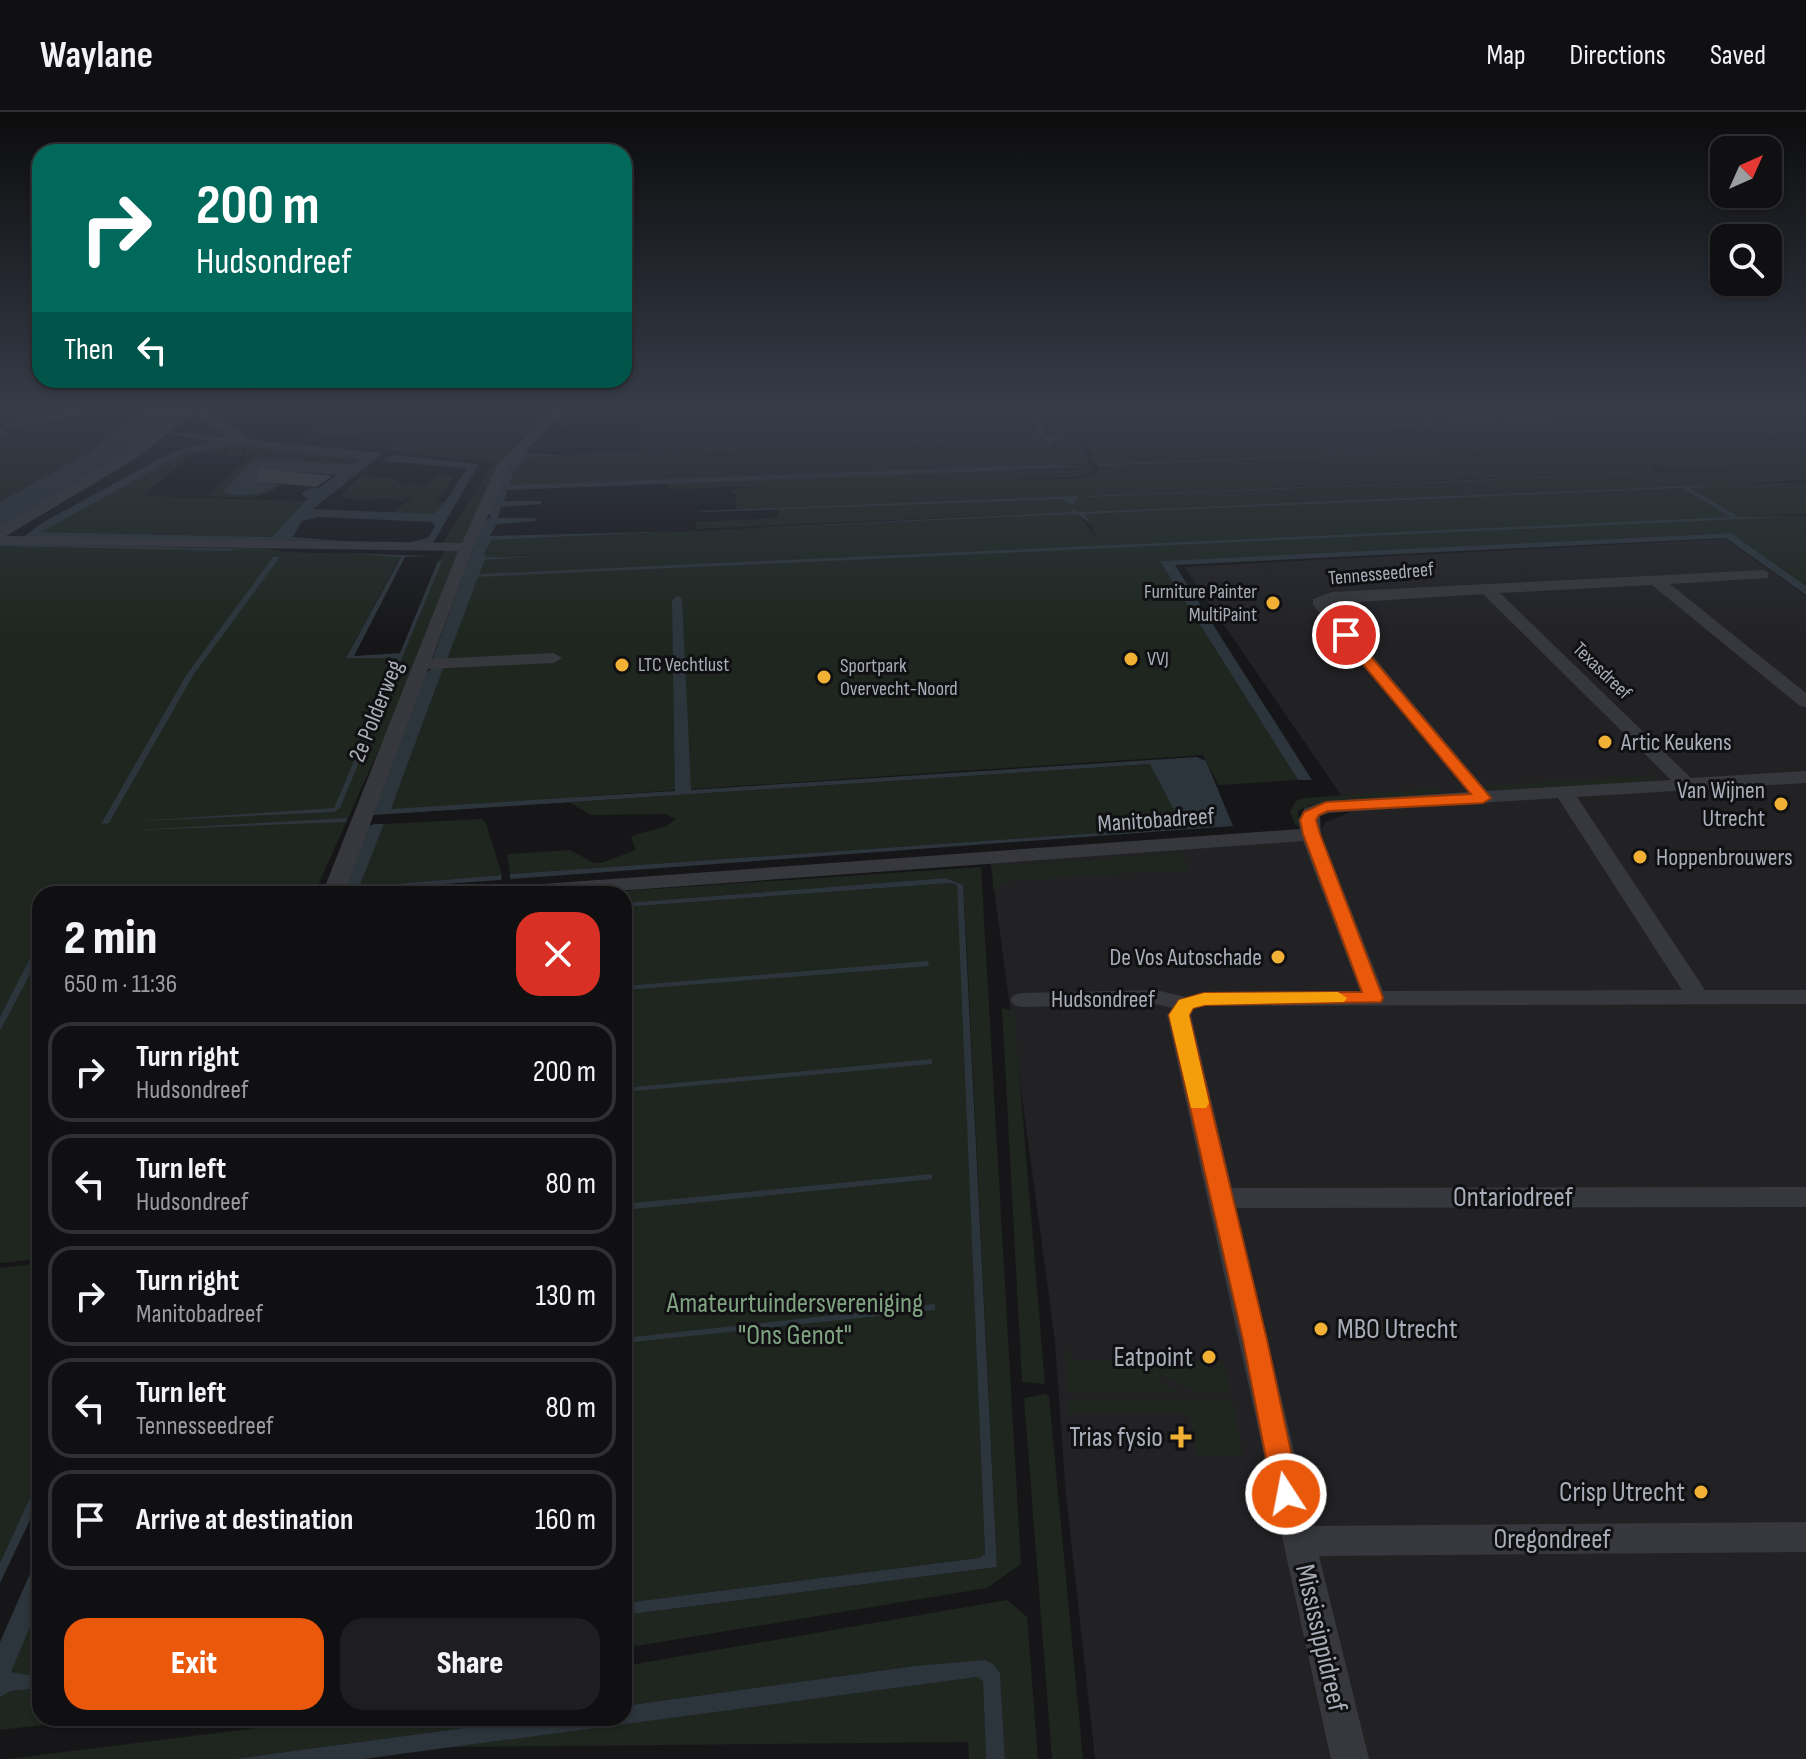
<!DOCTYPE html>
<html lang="en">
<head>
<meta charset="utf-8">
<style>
	body { margin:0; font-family:"Sofia Sans Condensed",sans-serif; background:#1e1e20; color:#f1f3f6; height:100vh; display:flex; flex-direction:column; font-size:30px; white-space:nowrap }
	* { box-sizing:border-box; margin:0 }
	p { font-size:26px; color:#9c9d9f }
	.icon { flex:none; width:44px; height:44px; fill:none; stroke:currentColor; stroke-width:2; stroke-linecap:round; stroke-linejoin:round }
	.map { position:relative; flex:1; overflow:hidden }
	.side { position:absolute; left:32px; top:774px; width:600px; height:840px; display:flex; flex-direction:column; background:#101012; border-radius:24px; box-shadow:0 2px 6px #0004,0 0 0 2px #303032 }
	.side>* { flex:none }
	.banner { position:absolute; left:32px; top:32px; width:600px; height:244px; border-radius:24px; box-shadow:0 2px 6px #0004,0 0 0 2px #303032; background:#00695c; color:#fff; overflow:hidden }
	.needle { width:52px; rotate:45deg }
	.tools { position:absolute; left:1710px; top:24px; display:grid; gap:16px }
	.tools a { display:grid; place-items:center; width:72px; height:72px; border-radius:16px; background:#101012; box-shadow:0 2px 6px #0004,0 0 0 2px #303032; font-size:40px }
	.pin { position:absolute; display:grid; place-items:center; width:68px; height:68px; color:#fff; margin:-34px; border:4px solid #fff; border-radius:50%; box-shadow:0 2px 8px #0007 }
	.me { position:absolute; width:88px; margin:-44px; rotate:349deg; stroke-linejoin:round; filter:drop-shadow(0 0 6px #0008) }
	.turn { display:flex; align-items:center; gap:28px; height:168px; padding:0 32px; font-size:36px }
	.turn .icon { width:104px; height:104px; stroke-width:2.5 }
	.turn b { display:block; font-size:56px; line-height:68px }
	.then { display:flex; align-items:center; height:76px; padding:0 32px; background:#0003; gap:16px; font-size:30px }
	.round { display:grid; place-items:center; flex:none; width:84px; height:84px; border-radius:24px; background:#1e1e20 }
	.head { display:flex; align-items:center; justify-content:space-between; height:136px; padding:0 32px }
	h1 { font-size:48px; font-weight:800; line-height:60px }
	.primary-button { display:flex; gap:16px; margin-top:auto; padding:16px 32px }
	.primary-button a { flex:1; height:92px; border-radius:24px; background:#ea580c; color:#fff; font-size:32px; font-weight:800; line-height:92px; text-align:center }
	.primary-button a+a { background:#1e1e20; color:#f1f3f6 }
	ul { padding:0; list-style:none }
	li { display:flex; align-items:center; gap:24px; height:100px; margin:0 16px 12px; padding:0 16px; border:4px solid #303032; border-radius:24px }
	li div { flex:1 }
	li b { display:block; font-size:30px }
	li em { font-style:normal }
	header { display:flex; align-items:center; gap:48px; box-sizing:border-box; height:112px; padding:0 40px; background:#101012; border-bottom:2px solid #303032 }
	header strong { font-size:38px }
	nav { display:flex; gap:44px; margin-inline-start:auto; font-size:28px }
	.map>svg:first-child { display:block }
	.built { fill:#222225 }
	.green { fill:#1e261f; fill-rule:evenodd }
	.water { fill:#2c353c; fill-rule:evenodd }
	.building { fill:#404145 }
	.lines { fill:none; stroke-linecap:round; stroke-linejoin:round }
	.minor { fill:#37383d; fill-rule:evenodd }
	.route { fill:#ea580c; stroke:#983908; stroke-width:2 }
	.slow { fill:#f59e0b }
	.poi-dot { fill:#f2b134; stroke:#111113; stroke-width:3 }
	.labels { text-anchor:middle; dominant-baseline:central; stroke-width:6; stroke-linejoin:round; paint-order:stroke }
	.far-street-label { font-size:20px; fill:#a8adb8; stroke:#111113 }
	.far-poi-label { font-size:20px; fill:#a8adb8; stroke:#111113; text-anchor:start }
	.street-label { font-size:24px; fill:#a8adb8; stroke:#111113 }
	.poi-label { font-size:24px; fill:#a8adb8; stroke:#111113; text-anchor:start }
	.near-street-label { font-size:28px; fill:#a8adb8; stroke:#111113 }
	.near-park-label { font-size:28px; fill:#7fa381; stroke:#111113 }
	.near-poi-label { font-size:28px; fill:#a8adb8; stroke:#111113; text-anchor:end }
</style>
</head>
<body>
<header>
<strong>Waylane</strong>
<nav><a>Map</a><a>Directions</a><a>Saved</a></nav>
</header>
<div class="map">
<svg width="1806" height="1647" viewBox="0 0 1806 1647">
	<rect width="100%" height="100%" fill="#161618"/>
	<polygon class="built" points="1726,427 1806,484 1806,1647 1095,1647 1066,1383 1055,1229 990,747 1317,724 1326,710 1352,699 1184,455"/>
	<g class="green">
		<polygon points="0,298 72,298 3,314"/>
		<polygon points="105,298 147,298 89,340 0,390 0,324 3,323 3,319"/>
		<polygon points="309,298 553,298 498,352 384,338 394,330 304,320 319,309 302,311 292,306"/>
		<polygon points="572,298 1049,298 661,312 1029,301 1038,312 1040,324 764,335 1045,326 1054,345 1051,327 1077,325 1090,353 1055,352 508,373 514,359 528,345 756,336 639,339 642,315 647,312 557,315"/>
		<polygon points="1062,298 1413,298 1417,302 1420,301 1417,298 1760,298 1435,311 1427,307 1427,311 1054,325 1046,323 1037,301"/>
		<path d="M1806,298V324L1637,332L1806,326V339L1639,347L1806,340V354L1668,359L1653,353L1656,359L1645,361L1806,355V368L1719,373L1806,370V402L1739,405L1689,376L1707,373L1080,400L1073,395L1072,400L695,417L696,410L779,406L778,397L1064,387L1070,393L1076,384L737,398L736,382L731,381L732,377L769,374L671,377L666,371L900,361L1093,357L1094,360L1077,365L988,366L1075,367L1099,362L1097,354L1136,352H1096L1082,325L1424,313L1429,316H1432L1430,313ZM1492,366H1530L1087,384Z"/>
		<path d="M234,333L360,348L352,352L263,347L253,349L223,378L269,379L279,372H284C261,390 236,385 209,384L208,382L250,345H258L257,341L245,344V337L240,338L243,344L225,343L227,336L223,335L222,343L202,342L204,340L193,342L142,384L307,389L272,425L40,420L183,342Z"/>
		<polygon points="492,353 498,354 464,433 442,432"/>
		<polygon points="363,363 393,367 404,373 403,376 408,372 426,373 438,363 455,364 437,390 445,390 433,402 392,402 411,386 407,384 402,389 394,386 355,388 340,384"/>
		<polygon points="1682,376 1733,405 1661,410 1806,404 1806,474 1731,421 1161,449 1298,668 1219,673 1203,643 575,685 571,690 1151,652 1183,715 510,762 507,742 570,738 594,751 601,751 636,738 631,726 634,723 667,714 676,707 666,702 591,703 569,690 389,702 477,465 734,451 478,462 485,448 532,443 486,445 484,441 492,428 1077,402 1097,426 1085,402"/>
		<polygon points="0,432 260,435 285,440 401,443 346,546 399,545 445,437 461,439 389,615 314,782 40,782 40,1147 0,1151"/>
		<polygon points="1656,663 1652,668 1638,671 1500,680 1479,674"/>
		<polygon points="1445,676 1427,684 1310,693 1298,699 1299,714 1295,713 1290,700 1296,689 1304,686"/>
		<polygon points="482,707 486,711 502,763 358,775 384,712"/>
		<polygon points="1182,741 1189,761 1161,759 1012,769 993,778 993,754"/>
		<polygon points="981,755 1021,1452 987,1476 624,1536 624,1503 997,1455 967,839 963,773 947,766 624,791 624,782 578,782"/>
		<polygon points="951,771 957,773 959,802 985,1442 979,1446 624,1491 624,795"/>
		<polygon points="1002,896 1014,899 1045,1272 1022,1270"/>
		<polygon points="40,1151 40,1377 34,1378 0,1451 0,1156"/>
		<polygon points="1066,1236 1070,1237 1072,1249 1205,1250 1207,1258 1217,1257 1216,1250 1224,1250 1230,1281 1196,1280 1159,1261 1157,1267 1181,1280 1067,1280"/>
		<polygon points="1045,1282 1049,1285 1083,1647 1052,1647 1024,1286"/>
		<polygon points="1068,1287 1232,1287 1243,1343 1197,1343 1189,1302 1069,1302"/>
		<polygon points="1007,1488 1027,1505 1038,1647 1005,1647 1000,1562 985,1549 915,1554 624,1594 624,1554"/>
		<polygon points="40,1491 40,1565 10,1561"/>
		<polygon points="977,1565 983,1568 986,1647 969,1647 968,1630 450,1635"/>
		<polygon points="40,1576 40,1606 102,1606 0,1618 0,1585 11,1579"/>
		<polygon points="337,1606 537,1606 234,1647 8,1647"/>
	</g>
	<g class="water">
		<polygon points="72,298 105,298 4,318 4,323 0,324 0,315"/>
		<path d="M147,298H182L167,310L163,319L383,341L313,397L433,402L445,390L467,356L382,349L395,343L479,352L433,431H406L428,426L435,414L432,410L319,405L302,409L293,425L344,429L22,426L42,411L157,348L173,340L212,329L159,321L0,417V390L89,340ZM234,333L360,348L352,352L263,347L253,349L223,378L226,382C247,383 262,385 279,372L264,367L278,358L337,363L319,376L308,377L301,382L308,386L272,425L41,420L183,342Z"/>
		<polygon points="1062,298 1037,301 1046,323 1077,325 1052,327 1052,338 1045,326 1024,326 529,345 514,359 509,373 1055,352 1091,355 507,378 504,389 541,389 541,392 501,395 498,406 536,406 535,409 497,412 490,424 687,419 492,428 484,441 486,445 536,444 485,448 479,462 1731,405 1682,376 1085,402 1091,412 1077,402 693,419 1072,400 1072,396 1080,400 1707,373 1709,374 1690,376 1739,405 1806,404 478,465 446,550 432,548 484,408 490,406 491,403 486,402 518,341 527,339 533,342 557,343 1040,324 1033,303 1029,301 660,312"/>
		<polygon points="1799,298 1431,313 1433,316 1424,313 1082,324 1426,311 1423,307 1435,311"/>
		<polygon points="1806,324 1097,354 1096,352"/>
		<polygon points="1635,361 1637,362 1087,385 1086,384"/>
		<polygon points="1077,384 1074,392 1070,393 1064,387 706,400 696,399"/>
		<polygon points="1731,421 1806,474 1806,483 1726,426 1175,453 1312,668 1298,668 1160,449"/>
		<polygon points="0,431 239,437 229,439 0,434"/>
		<polygon points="343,441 434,444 405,445 354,544 400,541 438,449 442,449 340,696 334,700 124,710 334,696 398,546 346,546 401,445"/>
		<polygon points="273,445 280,445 194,562 109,711 101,712 187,562"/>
		<polygon points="678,484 682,486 691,678 1197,645 1206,649 1233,714 510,767 510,762 1183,715 1150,652 373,703 425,561 434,555 444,554 391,697 675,679 672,488"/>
		<polygon points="347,706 346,710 317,711 118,719"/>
		<polygon points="374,712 384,712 359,775 502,763 501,768 343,779 369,714"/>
		<polygon points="946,766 963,773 997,1455 624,1503 624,1491 979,1446 985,1442 957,773 951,771 624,795 624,791"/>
		<polygon points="40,827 40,843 0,919 0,905"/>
		<polygon points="928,849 929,854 624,878 624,874"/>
		<polygon points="932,947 932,952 624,980 624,976"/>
		<polygon points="932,1062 932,1067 624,1098 624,1092"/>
		<polygon points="935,1192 935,1198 624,1231 624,1226"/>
		<polygon points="34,1377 40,1377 40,1387 0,1471 0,1451"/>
		<polygon points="40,1439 40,1491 11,1560 40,1565 40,1576 11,1579 0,1585 0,1530"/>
		<polygon points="985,1548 993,1552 1000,1561 1005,1647 986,1647 983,1569 977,1565 363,1647 234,1647 537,1606 624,1606 624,1594 915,1554"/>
	</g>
	<polygon class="building" points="258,356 332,364 316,375 257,369"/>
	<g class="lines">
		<g class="minor">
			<polygon points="183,298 205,298 248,325 242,329 229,326 194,301 135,347 6,424 462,431 497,353 553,298 566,298 510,355 474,435 432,547 554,541 562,546 554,551 428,557 344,782 322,782 458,439 0,432 0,415 125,341"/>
			<path d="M1763,458L1768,460V466L1670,472L1806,581V595L1800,594L1652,473L1500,481L1691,666L1806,659V671L1577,685L1705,878H1806V892L1205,894L1194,897L1191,903L1232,1076L1806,1075V1095L1236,1096L1312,1414L1806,1410V1440L1319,1444L1369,1647H1331L1167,903L1172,896L1156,892L1022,895L1014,893L1010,888L1014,883L1022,881L1156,878L1186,885L1204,880L1360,879L1303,729L574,782H476L487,776L1300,717L1298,708L1305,696L1326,689L1468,680L1313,493V487L1332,480ZM1483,482L1671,668L1487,679L1329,492ZM1558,686L1682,878L1383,879L1321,722L1320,704L1329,701Z"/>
		</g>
	</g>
	<linearGradient id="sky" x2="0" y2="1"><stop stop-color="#0c0c0d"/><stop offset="0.56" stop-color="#363c48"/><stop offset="1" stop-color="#363c48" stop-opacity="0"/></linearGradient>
	<rect width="1806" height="529" fill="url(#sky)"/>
	<polygon class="route" points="1346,519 1351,521 1491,686 1483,691 1328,699 1319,703 1316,708 1320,722 1383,886 1381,890 1205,893 1193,896 1189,903 1267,1228 1300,1382 1296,1391 1286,1394 1277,1391 1273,1382 1243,1228 1169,903 1179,888 1204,881 1362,880 1303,722 1300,708 1304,700 1326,690 1471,682 1341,526 1339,523"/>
	<polygon class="slow" points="1338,880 1347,886 1344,890 1205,893 1193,896 1189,903 1209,991 1206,996 1191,996 1169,903 1179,888 1204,881"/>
	<g class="poi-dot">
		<circle cx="1273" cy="491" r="8"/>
		<circle cx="1131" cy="547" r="8"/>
		<circle cx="622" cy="553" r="8"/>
		<circle cx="824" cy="565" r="8"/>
		<circle cx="1605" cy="630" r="8"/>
		<circle cx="1781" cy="692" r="8"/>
		<circle cx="1640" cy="745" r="8"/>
		<circle cx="1278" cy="845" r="8"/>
		<circle cx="1321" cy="1217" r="8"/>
		<circle cx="1209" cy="1245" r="8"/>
		<path d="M1177 1313h8v8h8v8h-8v8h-8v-8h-8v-8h8z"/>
		<circle cx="1701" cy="1380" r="8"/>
	</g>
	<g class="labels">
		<g class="far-street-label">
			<text transform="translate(1381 462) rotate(-5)">Tennesseedreef</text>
			<text transform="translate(1602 559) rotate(44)">Texasdreef</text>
		</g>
		<g class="far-poi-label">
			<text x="1257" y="480" text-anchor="end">Furniture Painter<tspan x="1257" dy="23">MultiPaint</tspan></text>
			<text x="1147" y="547">VVJ</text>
			<text x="638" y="553">LTC Vechtlust</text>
			<text x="840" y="554">Sportpark<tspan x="840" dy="23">Overvecht-Noord</tspan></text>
		</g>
		<g class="street-label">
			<text transform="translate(376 599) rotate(-68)">2e Polderweg</text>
			<text transform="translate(1156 708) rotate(-4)">Manitobadreef</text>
			<text x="1103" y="887">Hudsondreef</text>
		</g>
		<g class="poi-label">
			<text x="1621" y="630">Artic Keukens</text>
			<text x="1765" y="678" text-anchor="end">Van Wijnen<tspan x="1765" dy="28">Utrecht</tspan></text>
			<text x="1656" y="745">Hoppenbrouwers</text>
			<text x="1262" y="845" text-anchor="end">De Vos Autoschade</text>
		</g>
		<g class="near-street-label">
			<text x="1513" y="1085">Ontariodreef</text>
			<text x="1552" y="1427">Oregondreef</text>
			<text transform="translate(1321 1526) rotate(77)">Mississippidreef</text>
		</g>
		<g class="near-park-label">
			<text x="795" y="1191">Amateurtuindersvereniging<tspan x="795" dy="32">"Ons Genot"</tspan></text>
		</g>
		<g class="near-poi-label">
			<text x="1337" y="1217" text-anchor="start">MBO Utrecht</text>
			<text x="1193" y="1245">Eatpoint</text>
			<text x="1163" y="1325">Trias fysio</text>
			<text x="1685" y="1380">Crisp Utrecht</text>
		</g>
	</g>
</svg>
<div class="tools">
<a><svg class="needle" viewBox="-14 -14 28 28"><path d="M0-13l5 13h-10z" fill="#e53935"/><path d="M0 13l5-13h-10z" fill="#9c9d9f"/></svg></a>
<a><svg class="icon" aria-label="search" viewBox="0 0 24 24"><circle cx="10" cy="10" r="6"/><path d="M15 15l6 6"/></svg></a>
</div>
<div class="pin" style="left:1346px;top:523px;background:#d93025"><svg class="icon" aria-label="arrive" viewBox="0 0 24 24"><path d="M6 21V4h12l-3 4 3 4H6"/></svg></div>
<svg class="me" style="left:1286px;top:1382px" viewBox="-20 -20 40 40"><circle r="17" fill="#ea580c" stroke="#fff" stroke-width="3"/><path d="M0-11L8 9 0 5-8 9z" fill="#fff"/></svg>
<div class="banner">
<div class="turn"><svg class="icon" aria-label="right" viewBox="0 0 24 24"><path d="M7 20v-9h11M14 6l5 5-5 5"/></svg><div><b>200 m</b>Hudsondreef</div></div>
<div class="then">Then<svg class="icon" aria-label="left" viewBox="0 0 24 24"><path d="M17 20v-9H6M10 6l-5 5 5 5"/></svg></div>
</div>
<section class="side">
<div class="head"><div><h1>2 min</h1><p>650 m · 11:36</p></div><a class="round" style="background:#d93025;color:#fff"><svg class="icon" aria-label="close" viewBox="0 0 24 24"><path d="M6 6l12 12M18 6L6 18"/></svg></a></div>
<ul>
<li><svg class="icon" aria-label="right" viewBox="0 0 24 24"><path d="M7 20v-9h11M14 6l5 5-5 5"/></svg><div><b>Turn right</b><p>Hudsondreef</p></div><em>200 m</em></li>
<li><svg class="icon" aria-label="left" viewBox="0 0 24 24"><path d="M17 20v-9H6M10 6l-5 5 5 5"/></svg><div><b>Turn left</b><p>Hudsondreef</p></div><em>80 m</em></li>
<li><svg class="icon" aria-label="right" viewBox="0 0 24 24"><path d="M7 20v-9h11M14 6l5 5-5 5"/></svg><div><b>Turn right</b><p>Manitobadreef</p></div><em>130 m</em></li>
<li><svg class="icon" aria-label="left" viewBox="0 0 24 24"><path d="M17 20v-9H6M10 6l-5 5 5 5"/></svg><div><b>Turn left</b><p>Tennesseedreef</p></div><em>80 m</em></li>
<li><svg class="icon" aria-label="arrive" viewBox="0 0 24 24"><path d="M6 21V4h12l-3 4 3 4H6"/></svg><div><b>Arrive at destination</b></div><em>160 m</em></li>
</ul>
<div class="primary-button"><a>Exit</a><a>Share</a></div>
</section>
</div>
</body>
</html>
